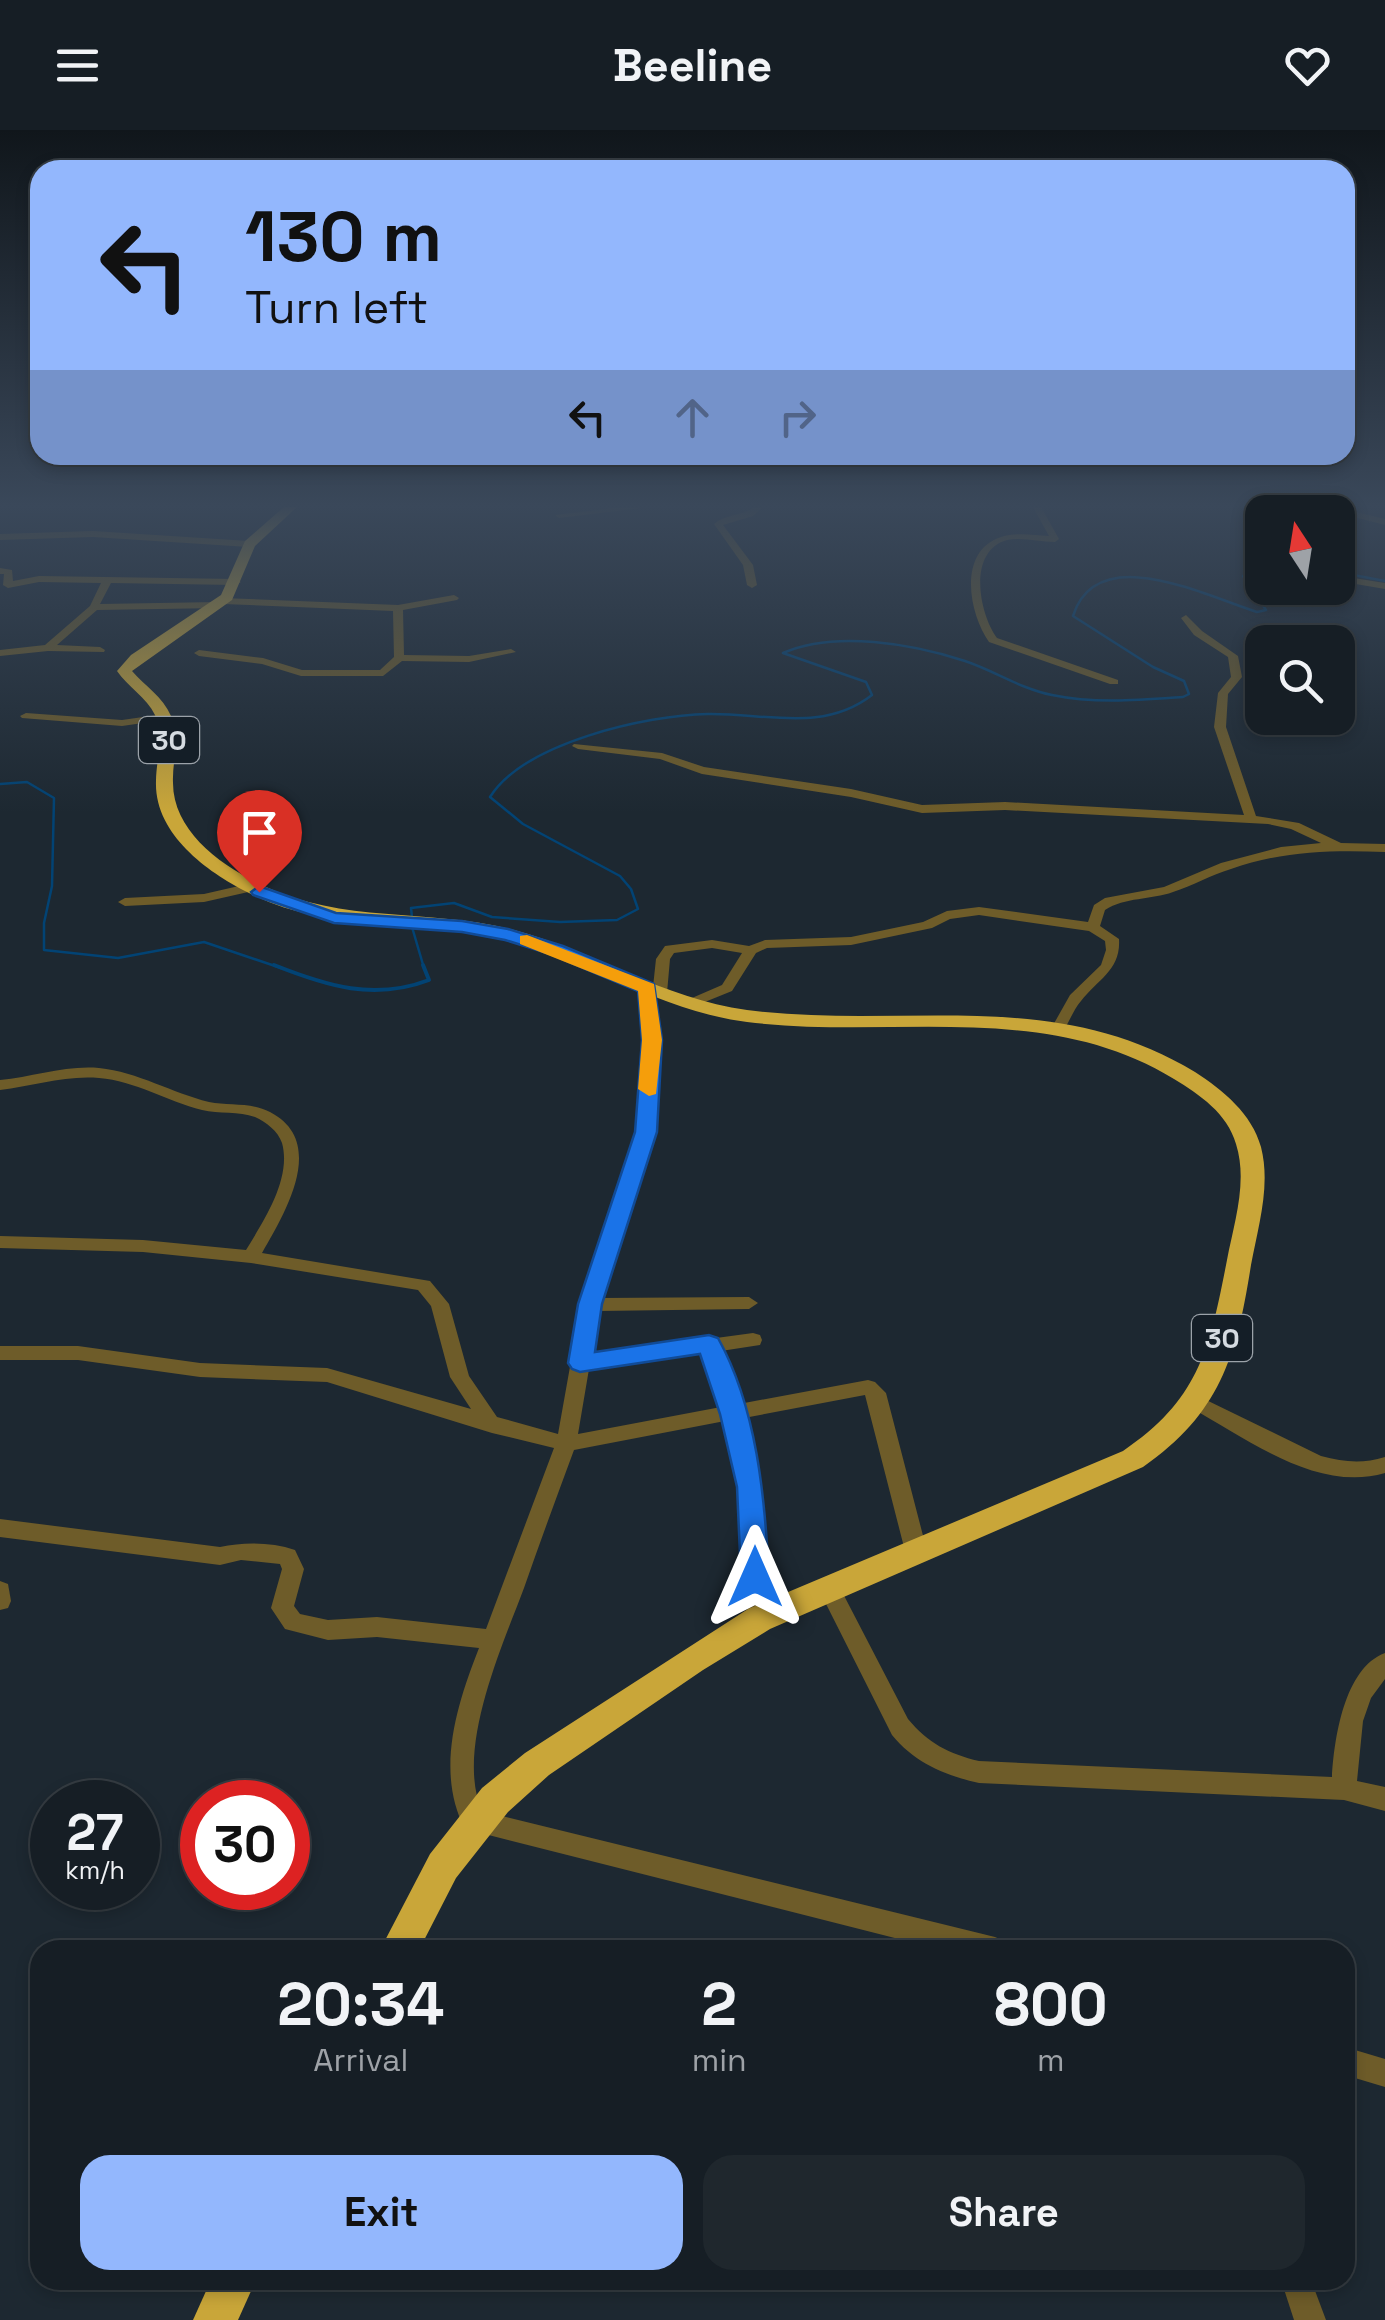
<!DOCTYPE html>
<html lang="en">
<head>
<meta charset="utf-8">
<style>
	body { margin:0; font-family:"Space Grotesk",sans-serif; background:#1f272d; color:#f1f3f6; height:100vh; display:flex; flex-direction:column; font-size:38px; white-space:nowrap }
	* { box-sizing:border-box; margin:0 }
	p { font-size:32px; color:#9ea2a7 }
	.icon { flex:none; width:55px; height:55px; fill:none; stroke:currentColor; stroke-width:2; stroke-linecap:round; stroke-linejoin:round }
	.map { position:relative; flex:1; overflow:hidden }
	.sheet { position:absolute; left:30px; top:1810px; width:1325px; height:350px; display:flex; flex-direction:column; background:#161e25; border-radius:30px; box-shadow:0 5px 15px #0003,0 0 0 2px #353c42 }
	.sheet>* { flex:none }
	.banner { position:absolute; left:30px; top:30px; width:1325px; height:305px; border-radius:30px; box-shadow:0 5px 15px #0003,0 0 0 2px #353c42; background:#93b7fd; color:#111; overflow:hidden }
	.needle { width:65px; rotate:348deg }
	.fabs { position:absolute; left:1245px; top:365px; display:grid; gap:20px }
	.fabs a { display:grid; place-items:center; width:110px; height:110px; border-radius:20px; background:#161e25; box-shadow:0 5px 15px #0003,0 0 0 2px #353c42; font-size:50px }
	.speed { position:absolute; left:30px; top:1650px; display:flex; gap:20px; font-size:50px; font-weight:700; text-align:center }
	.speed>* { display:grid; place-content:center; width:130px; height:130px; border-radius:50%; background:#161e25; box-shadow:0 5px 15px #0003,0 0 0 2px #353c42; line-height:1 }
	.speed small { font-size:25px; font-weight:400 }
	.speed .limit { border:15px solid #d22; background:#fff; color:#111 }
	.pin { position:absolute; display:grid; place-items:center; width:85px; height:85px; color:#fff; margin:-102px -42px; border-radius:50% 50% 50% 0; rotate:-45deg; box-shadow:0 0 10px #0007 }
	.pin .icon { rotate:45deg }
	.me { position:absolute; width:110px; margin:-55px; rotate:0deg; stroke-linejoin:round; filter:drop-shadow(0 0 8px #0008) }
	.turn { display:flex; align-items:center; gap:35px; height:210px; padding:0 50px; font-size:45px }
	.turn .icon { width:130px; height:130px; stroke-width:2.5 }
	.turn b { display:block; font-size:70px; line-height:85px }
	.lanes { display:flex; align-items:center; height:95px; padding:0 50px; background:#0003; justify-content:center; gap:50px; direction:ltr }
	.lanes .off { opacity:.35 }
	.eta { display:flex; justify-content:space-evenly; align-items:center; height:170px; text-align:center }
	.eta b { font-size:60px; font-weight:800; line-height:70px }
	.cta { display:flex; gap:20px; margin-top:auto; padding:20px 50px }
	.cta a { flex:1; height:115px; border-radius:30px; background:#93b7fd; color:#111; font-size:40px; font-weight:800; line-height:115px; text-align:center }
	.cta a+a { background:#1f272d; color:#f1f3f6 }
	header { display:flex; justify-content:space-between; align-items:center; height:130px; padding:0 50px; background:#161e25; font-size:45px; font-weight:800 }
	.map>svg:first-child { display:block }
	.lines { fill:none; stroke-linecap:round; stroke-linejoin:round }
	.stream-far1 { stroke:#024374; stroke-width:2.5 }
	.stream { stroke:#024374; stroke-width:4 }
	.minor { fill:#6e5c29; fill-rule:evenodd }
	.highway { fill:#c9a639; fill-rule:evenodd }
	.route { fill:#1a73e8; stroke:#114b97; stroke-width:2.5 }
	.slow { fill:#f59e0b }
	.labels { text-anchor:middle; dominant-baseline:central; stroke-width:9; stroke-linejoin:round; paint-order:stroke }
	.shield { fill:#141e27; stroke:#9ba2a9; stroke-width:2.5 }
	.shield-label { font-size:28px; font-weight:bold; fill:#d5dbe1 }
</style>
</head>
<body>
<header><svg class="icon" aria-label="menu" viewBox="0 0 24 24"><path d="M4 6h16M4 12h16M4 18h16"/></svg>Beeline<svg class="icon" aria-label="heart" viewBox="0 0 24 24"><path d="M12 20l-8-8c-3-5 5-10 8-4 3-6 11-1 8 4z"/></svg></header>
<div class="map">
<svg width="1385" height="2190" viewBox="0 0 1385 2190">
	<rect width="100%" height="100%" fill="#1d2831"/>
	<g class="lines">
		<g class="stream-far1">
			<polyline points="1338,442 1385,451"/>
			<polyline points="0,654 27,652 54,668 52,756 44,793 44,820 118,828 204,812 281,838"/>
			<path d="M412,787L411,778L454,773L492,787L560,792L617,790L638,779L631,759L620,746L523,694L490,667C524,613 646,585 708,584C765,583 823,603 872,565L866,552L783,523C835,500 913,514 965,531C995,541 1021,559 1052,565C1095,574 1140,570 1183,567L1189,564L1184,551L1153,537L1073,486C1097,410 1206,466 1257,482L1266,480L1243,446L1262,432"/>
			<polyline points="412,797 424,838"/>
		</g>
		<path class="stream" d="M274,835C327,856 374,871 429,850L423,835"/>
		<g class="minor">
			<polygon points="622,377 650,377 559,388 555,385"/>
			<path d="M755,377H763L753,386L723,395L753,435L757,455L752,458L747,455L743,435L714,394C726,384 742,386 755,377Z"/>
			<path d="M1033,377H1041L1059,409L1055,412C1040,412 1022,407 1007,410C967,421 979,484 997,508L1118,550V554H1110L989,512C969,484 957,421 1001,407C1016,402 1033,405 1049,406Z"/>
			<polygon points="1276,377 1336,377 1385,389 1385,395 1327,380 1280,380"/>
			<polygon points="93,401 249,411 253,414 249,417 93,407 0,410 0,404"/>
			<polygon points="0,438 12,440 13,451 39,446 236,449 241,452 236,455 111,453 100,474 218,472 222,468 398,475 454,465 459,468 457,470 403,480 404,525 469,526 511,519 516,522 469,532 402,531 383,546 301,546 262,534 199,526 194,523 199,520 263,528 302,540 380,540 394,527 393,481 223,474 219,478 97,480 57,515 100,517 105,520 104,522 48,521 0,526 0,520 45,515 90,476 101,453 39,452 8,458 3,455 4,444 0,444"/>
			<polygon points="1341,446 1385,453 1385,459 1338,451 1338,447"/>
			<path d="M1186,485L1202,501L1238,526L1242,547L1228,564L1226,597L1256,686L1299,693L1341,713L1385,714V722C1331,720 1282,721 1231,739C1211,745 1192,756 1173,762C1151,770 1125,767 1105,780L1100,796L1119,809C1121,840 1098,849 1081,871C1074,879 1070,890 1064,900L1059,901L1052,897L1070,865L1101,835L1106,820L1105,811L1089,801L979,785L950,789L932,798L851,815L767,818L756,823L732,861L690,878L685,877V871L722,855L742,823L712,818L674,823L670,829L667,863L665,866H655L660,910L654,1002L601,1168L749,1167L758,1173L749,1179L598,1181L591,1225L753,1203L760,1205L762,1210L760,1215L721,1221L739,1274L868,1250L875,1252L886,1263L927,1421L924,1427L916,1430L908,1427L905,1421L865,1265L744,1288L761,1357L770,1489L767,1496L759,1498L751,1496L748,1489L741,1357L725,1291L574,1320C557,1366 540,1412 524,1458C502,1517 455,1620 482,1681L995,1807L1004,1811L1008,1820H942L465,1699C435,1642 457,1574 479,1518L377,1507L328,1510L285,1499L271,1478L282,1439L280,1434L241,1430L220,1435L0,1407V1389L220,1417C244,1412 271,1412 295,1420L304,1439L294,1476L300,1484L328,1490L377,1487L486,1499L554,1318L492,1303L327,1252L200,1247L78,1230H0V1216H78L200,1233L327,1238L471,1279L450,1247L431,1176L418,1160L251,1133L143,1122L0,1118V1106L143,1110L246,1120C263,1092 292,1049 282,1013C278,1001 266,992 255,987C239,981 219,984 202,980C167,971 135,951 99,948C66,945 33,956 0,960V950C33,947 66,935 99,938C138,942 172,963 209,972C229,976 251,972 270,982C328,1012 285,1083 262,1123L430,1151L449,1174L469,1246L497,1287L558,1304L581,1175L638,1002L644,910L640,858L647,854L653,857L656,829L665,816L712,810L749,816L765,810L851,807L923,792L947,781L979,777L1088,792L1094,775L1105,768L1164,757L1221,733L1281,717L1321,713L1291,699L1268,694L1005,680L922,683L851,667L702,644L660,629L578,619L572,616L574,614L662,623L704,637L851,659L922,675L1005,672L1244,685L1214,597L1218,563L1231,547L1228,527L1194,505L1181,488ZM703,1223L721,1277L578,1304L589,1239Z"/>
			<polygon points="26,583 122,590 164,584 170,587 164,590 122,596 22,588 20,586"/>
			<polygon points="252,753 259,757 257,760 204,772 125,776 118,772 125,768 204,764"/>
			<path d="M1198,1266L1321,1326C1344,1332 1362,1334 1385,1327V1343C1317,1363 1248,1309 1191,1278L1188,1273L1191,1268Z"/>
			<polygon points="0,1451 8,1454 11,1471 8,1478 0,1480"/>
			<path d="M830,1451L838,1454L908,1589C928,1613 949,1624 979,1631L1332,1647C1334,1610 1344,1538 1385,1523V1549L1371,1568L1363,1591L1357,1651L1385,1657V1681L1344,1670L979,1653C944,1645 915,1633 892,1605L819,1460L822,1454Z"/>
			<polygon points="1345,1917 1385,1929 1385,1957 1345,1945"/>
			<polygon points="1281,2150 1311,2150 1326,2190 1294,2190"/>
		</g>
		<g class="highway">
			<path d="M284,377H297L255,416L232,470L132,541C145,556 163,567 171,586C181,608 172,630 173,653C173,702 223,737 264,756C343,794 431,778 514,800C593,821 664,869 747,880C903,900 1052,855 1195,942C1223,960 1252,984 1261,1017C1271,1056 1258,1097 1251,1135C1237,1224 1221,1283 1143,1337L770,1499L703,1540L549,1645L508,1682L456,1748L419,1820H380L430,1724L482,1658L525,1623L748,1479L1123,1321C1200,1269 1210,1217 1227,1130C1234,1093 1248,1052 1236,1014C1227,983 1200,965 1174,949C1044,869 891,910 747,892C660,881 586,829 501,809C416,789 328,804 247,762C206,741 154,703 156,651C156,629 165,607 155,585C147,568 127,556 117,541L131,525L221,465L245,411Z"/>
			<polygon points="211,2150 256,2150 238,2190 193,2190"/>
		</g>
	</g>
	<linearGradient id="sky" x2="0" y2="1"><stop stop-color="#10161b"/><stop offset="0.55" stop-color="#3a485a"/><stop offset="1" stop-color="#3a485a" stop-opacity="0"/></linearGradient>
	<rect width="1385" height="683" fill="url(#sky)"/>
	<path class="route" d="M259,756L336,783L462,791L508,799L563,816L654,854L662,910L657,1002L602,1174L595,1222L709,1205L718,1208C757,1278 765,1368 769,1447L765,1455L755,1459L745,1455L741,1447L737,1357L720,1284L700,1224L580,1242L572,1239L568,1233L578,1174L635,1002L642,910L638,861L550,824L505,810L462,802L334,793L253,765L251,762Z"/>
	<polygon class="slow" points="527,805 654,854 662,910 656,964 649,966 638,959 642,910 638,861 520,814 520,806"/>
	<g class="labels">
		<g class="shield">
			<rect x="139" y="587" width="60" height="46" rx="8"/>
			<rect x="1192" y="1185" width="60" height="46" rx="8"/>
		</g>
		<g class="shield-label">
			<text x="169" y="610">30</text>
			<text x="1222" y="1208">30</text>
		</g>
	</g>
</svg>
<div class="fabs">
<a><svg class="needle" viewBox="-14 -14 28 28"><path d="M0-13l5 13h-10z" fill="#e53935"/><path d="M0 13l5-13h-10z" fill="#9ea2a7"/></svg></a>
<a><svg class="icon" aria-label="search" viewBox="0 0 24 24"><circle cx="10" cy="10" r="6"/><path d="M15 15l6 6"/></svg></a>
</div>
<div class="speed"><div>27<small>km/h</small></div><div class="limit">30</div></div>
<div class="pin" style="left:259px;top:762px;background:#d93025"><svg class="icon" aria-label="arrive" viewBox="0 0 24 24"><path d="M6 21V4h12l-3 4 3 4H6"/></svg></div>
<svg class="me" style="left:755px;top:1447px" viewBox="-20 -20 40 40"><path d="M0-17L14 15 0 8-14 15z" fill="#1a73e8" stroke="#fff" stroke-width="4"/></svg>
<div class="banner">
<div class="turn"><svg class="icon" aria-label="left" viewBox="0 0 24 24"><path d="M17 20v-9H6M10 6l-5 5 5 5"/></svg><div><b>130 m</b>Turn left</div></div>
<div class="lanes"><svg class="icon" aria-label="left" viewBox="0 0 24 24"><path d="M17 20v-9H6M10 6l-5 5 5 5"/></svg><svg class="icon off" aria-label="ahead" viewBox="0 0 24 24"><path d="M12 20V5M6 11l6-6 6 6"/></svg><svg class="icon off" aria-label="right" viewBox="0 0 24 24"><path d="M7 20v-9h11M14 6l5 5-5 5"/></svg></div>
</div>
<section class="sheet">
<div class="eta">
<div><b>20:34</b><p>Arrival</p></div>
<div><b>2</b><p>min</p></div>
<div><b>800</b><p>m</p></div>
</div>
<div class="cta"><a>Exit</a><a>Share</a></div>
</section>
</div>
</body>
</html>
